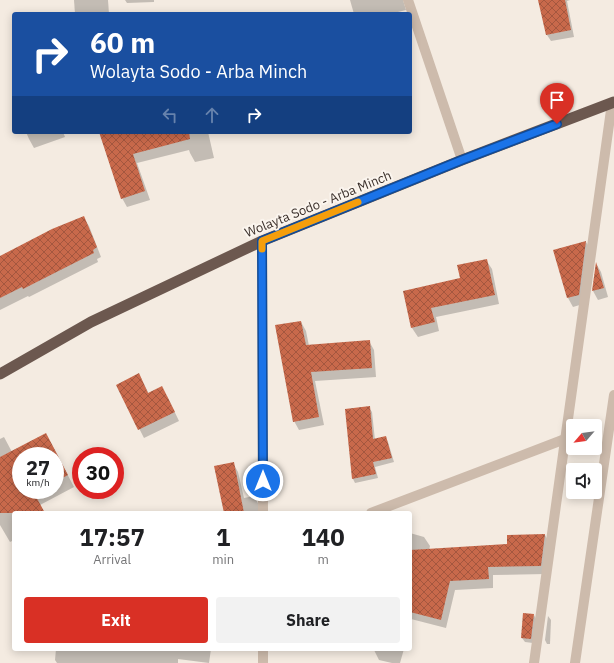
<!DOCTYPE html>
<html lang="en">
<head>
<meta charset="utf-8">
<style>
	body { margin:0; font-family:"IBM Plex Sans",sans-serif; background:#f2f2f2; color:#202124; height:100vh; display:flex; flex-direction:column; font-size:15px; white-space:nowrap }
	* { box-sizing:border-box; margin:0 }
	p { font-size:13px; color:#757577 }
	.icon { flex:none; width:22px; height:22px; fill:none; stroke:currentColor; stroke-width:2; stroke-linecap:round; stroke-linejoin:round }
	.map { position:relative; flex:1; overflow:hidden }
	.details { position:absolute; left:12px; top:511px; width:400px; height:140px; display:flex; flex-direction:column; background:#fff; border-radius:4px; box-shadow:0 2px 10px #0003 }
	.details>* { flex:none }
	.guide { position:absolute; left:12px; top:12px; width:400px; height:122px; border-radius:4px; box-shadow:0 2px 10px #0003; background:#1a4fa0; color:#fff; overflow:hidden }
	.needle { width:26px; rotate:242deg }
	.controls { position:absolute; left:566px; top:419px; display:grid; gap:8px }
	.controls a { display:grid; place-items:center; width:36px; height:36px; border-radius:4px; background:#fff; box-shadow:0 2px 10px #0003; font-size:20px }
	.speed { position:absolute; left:12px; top:447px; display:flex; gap:8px; font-size:20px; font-weight:700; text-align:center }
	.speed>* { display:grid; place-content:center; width:52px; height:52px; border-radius:50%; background:#fff; box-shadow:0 2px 10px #0003; line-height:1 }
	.speed small { font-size:10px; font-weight:400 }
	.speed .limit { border:6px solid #d22; background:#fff; color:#111 }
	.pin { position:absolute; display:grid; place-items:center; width:34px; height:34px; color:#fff; margin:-41px -17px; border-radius:50% 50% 50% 0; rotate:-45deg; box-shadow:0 0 4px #0007 }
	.pin .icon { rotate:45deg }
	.me { position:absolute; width:44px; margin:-22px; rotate:0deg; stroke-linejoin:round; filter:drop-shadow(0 0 3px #0008) }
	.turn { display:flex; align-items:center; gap:14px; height:84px; padding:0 12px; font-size:18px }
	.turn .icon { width:52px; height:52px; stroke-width:2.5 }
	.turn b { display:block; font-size:28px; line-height:34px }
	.lanes { display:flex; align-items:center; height:38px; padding:0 12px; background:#0003; justify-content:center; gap:20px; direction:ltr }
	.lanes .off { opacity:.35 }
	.eta { display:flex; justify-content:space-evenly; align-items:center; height:68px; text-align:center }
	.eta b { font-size:24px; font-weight:700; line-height:28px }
	.action { display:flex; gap:8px; margin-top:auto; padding:8px 12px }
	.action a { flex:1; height:46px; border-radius:4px; background:#d93025; color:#fff; font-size:16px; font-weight:700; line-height:46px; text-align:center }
	.action a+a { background:#f2f2f2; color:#202124 }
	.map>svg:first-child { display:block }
	.shadow { fill:#0003; fill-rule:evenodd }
	.building { fill:url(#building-cross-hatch) }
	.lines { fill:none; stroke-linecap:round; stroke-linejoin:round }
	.minor { stroke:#cdbbac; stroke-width:10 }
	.tertiary { stroke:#cdbbac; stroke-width:10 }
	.trunk { stroke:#6c584f; stroke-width:11 }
	.route-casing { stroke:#114b97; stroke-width:10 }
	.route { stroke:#1a73e8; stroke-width:7 }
	.slow { stroke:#f59e0b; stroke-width:7 }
	.labels { text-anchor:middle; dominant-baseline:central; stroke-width:4; stroke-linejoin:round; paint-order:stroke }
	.street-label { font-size:13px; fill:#3b302b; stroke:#fbf5ee }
</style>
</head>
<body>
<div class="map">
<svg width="614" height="663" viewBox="0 0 614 663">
	<defs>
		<pattern id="building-cross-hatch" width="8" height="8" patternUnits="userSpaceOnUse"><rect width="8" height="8" fill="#c8694b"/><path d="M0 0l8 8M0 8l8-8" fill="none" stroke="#a4573f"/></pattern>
	</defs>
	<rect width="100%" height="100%" fill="#f4ebe1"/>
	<g class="shadow">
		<polygon points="74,0 108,0 109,14 75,14"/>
		<polygon points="125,0 154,0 154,2 127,3"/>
		<polygon points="350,0 403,0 406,10 390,14 354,14"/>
		<polygon points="539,0 570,0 567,1 574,37 551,41 547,35"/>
		<polygon points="26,132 63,132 65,137 34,148 29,139"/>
		<polygon points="100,132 208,132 214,158 195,162 190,153 189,150 137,163 150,200 127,207 122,198"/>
		<polygon points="83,217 89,226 101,257 97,259 98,262 29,297 28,296 0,310 0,257"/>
		<polygon points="586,242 591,250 583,304 573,307 568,298 554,251"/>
		<polygon points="486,260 492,269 499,304 436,317 439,331 418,337 412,328 404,292 461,279"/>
		<polygon points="597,265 601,272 608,297 598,300 593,291"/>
		<polygon points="301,322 306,331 309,346 369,341 374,350 376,377 315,381 324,425 299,430 294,421"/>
		<polygon points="144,384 149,394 167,396 179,421 144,438 117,385"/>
		<polygon points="369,408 372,412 375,440 386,438 388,442 394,462 375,467 378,478 355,483 353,479 346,410"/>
		<path d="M4,437L12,452L52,445L74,487L40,505L44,513H14V540L10,542L0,525V439ZM21,456H55V490H21Z"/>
		<polygon points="233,463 238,472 244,498 254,496 259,505 261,513 225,513"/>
		<polygon points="410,533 424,537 430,546 429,550 508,545 545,535 550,544 546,574 493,575 493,588 455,590 446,628 411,619 410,624"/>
		<polygon points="534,615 536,619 533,643 525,642 522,638"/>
		<polygon points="548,616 551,620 550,644 547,644 545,640"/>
		<polygon points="56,649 211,649 209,663 178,659 178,663 57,663 55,660"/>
		<polygon points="374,649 404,649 400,663 392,663 379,660 374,650"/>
	</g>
	<g class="building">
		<polygon points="538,0 565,0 571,30 546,35"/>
		<polygon points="99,132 189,132 190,139 133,154 145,191 121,199"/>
		<polygon points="84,216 97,247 93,250 94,253 23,289 22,287 0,298 0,256 52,229"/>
		<polygon points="586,241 579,295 567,298 553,250"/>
		<polygon points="487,259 495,295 431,308 435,322 411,328 403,291 460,278 457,265"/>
		<polygon points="596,262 604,288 592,291"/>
		<polygon points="301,321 306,345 370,340 372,368 311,372 319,417 293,422 275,325"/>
		<polygon points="139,373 148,393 162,386 175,412 138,430 116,385"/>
		<polygon points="370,406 373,439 386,436 392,458 373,462 376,474 352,479 345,409"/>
		<polygon points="46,433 68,475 55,482 55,456 21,456 21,490 41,490 34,493 45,513 0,513 0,457"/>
		<polygon points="234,462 244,513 224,513 214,466"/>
		<polygon points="545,534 541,566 488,567 489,579 450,581 441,620 410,612 410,550 507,544 507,535"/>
		<polygon points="523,613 534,614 531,639 521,638"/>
	</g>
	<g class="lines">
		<g class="minor">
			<polyline points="408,0 462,160"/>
			<polyline points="262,241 263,513"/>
			<polyline points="371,513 565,439"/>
			<polyline points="263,649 263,663"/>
		</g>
		<g class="tertiary">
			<polyline points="534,663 612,103"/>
			<polyline points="575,663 614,395"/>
		</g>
		<polyline class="trunk" points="0,374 91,322 262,241 462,160 614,102"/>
	</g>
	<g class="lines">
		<g class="route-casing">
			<polyline id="route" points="263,481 262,241 462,160 557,124"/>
		</g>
		<use href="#route" class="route"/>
		<polyline class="slow" points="262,249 262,241 358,202"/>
	</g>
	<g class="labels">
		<g class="street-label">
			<text transform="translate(318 204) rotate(-22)">Wolayta Sodo - Arba Minch</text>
		</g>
	</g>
</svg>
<div class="controls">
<a><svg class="needle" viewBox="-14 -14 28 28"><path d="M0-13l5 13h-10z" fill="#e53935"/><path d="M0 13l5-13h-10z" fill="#757577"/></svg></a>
<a><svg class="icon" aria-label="sound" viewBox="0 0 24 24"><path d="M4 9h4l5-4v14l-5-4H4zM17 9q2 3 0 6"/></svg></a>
</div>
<div class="speed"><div>27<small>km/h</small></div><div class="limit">30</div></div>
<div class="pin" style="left:557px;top:124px;background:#d93025"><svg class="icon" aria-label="arrive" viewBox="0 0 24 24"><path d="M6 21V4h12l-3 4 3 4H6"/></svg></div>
<svg class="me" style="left:263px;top:481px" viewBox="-20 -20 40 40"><circle r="17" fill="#1a73e8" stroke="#fff" stroke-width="3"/><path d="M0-11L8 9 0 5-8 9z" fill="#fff"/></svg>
<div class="guide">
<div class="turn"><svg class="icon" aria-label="right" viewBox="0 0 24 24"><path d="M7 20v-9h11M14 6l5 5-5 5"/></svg><div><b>60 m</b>Wolayta Sodo - Arba Minch</div></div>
<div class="lanes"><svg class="icon off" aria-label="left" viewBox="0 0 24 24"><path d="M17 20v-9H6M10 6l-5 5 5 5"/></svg><svg class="icon off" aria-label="ahead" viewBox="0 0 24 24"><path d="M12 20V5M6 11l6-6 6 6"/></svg><svg class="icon" aria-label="right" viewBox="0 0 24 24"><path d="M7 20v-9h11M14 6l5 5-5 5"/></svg></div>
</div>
<section class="details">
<div class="eta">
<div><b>17:57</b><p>Arrival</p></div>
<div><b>1</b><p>min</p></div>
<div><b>140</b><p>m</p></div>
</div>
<div class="action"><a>Exit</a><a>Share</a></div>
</section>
</div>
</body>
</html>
